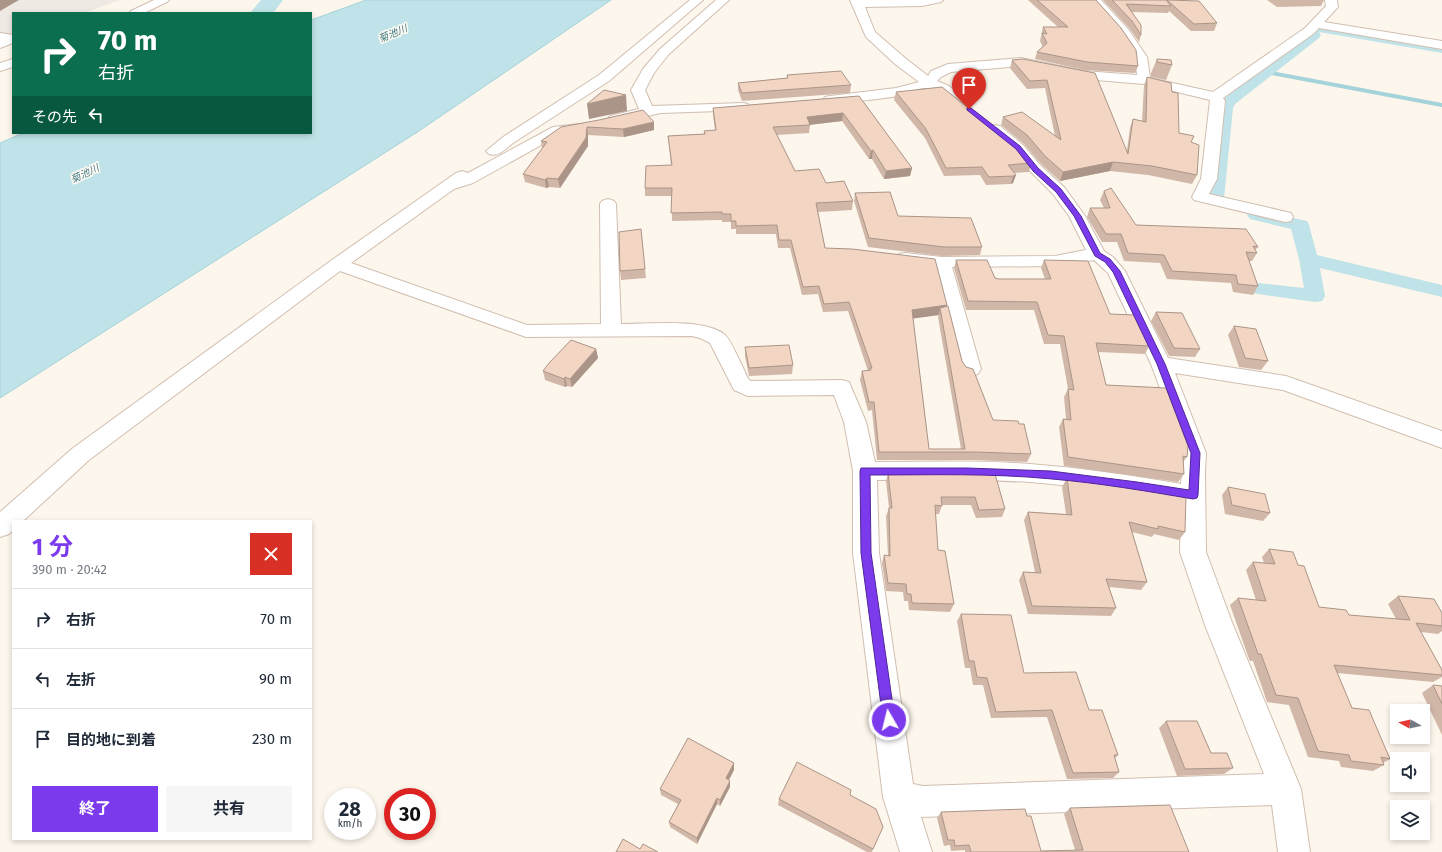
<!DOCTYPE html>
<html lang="ja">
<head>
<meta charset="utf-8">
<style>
	body { margin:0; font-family:"Fira Sans","Noto Sans JP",sans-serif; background:#f6f6f7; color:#1f2937; height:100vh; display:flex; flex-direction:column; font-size:15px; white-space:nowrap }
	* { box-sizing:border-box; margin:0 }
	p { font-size:13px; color:#747a83 }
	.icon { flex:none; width:22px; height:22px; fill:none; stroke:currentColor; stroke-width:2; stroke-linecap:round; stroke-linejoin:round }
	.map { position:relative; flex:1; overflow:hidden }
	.side { position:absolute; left:12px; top:520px; width:300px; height:320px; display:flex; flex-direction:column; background:#fff; border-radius:0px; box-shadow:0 2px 6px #0003 }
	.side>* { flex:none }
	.hud { position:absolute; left:12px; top:12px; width:300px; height:122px; border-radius:0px; box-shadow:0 2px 6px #0003; background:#0b6e4f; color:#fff; overflow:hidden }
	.needle { width:26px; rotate:278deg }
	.buttons { position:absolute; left:1390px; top:704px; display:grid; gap:8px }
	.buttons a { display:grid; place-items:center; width:40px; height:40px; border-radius:0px; background:#fff; box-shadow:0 2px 6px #0003; font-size:20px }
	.speed { position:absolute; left:324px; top:788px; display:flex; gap:8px; font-size:20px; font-weight:700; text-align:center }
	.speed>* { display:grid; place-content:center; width:52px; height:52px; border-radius:50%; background:#fff; box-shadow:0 2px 6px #0003; line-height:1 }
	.speed small { font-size:10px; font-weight:400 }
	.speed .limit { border:6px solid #d22; background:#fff; color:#111 }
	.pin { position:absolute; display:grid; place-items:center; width:34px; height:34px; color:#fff; margin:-41px -17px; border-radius:50% 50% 50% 0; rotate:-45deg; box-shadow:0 0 4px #0007 }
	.pin .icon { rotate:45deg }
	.me { position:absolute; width:44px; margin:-22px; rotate:352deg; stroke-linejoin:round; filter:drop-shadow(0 0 3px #0008) }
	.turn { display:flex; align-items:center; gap:14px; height:84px; padding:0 20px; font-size:18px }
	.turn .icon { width:52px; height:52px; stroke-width:2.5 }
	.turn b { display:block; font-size:28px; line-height:34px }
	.then { display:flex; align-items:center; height:38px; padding:0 20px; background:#0003; gap:8px; font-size:15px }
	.round { display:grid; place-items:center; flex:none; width:42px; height:42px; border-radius:0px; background:#f6f6f7 }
	.summary { display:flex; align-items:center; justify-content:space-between; height:68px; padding:0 20px }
	h1 { font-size:24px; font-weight:700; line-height:30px; color:#7c3aed }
	.action { display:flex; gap:8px; margin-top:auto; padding:8px 20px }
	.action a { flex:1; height:46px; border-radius:0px; background:#7c3aed; color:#fff; font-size:16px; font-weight:700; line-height:46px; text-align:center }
	.action a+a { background:#f6f6f7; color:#1f2937 }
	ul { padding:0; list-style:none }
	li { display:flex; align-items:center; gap:12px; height:60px; padding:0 20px; border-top:1px solid #e0e1e3 }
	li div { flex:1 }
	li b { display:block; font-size:15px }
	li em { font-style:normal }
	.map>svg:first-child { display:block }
	.industrial { fill:#efe9e4 }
	.water { fill:#bfe3e8; stroke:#a5d3da }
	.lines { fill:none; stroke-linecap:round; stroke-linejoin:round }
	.stream { stroke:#a5d3da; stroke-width:4 }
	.canal { fill:#bfe3e8; fill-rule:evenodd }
	.river { fill:#bfe3e8; fill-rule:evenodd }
	.minor-casing { stroke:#d1beb0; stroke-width:2 }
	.minor { fill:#fff; fill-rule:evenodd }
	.wall { fill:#d1b7a8; fill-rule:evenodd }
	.shaded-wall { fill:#aa9588 }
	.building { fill:#f3d5c3; stroke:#aa9588 }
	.route { fill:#7c3aed; stroke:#51269a }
	.labels { text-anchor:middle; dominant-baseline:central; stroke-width:3; stroke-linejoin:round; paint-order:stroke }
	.far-water-label { font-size:10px; font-style:italic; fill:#437c86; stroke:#fffaf3 }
</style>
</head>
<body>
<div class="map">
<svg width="1442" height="852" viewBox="0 0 1442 852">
	<rect width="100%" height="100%" fill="#fdf6ec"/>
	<polygon class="industrial" points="0,0 120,0 84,13 13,13 13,35 0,35"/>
	<polygon class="water" points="366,0 611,0 419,131 0,398 0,143 23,133 311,133 311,20"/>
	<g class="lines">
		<polyline class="stream" points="1266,72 1442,105"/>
		<g class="canal">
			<polygon points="1321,25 1442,45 1442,53 1319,32 1321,35 1319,38 1235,104 1233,108 1224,199 1221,203 1215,204 1209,203 1206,199 1217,108 1221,101 1309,32 1316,32 1314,29 1316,26"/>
			<polygon points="1256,210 1307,221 1309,225 1317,255 1442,285 1442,297 1320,268 1325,296 1322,301 1315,302 1251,293 1248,289 1251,285 1258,283 1304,288 1299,259 1291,229 1250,219 1247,215 1250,211"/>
		</g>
		<polygon class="river" points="261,0 283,0 273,13 250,13"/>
		<g class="minor-casing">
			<g id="minor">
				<polygon points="154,0 169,0 167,2 144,13 129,13 131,11"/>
				<path d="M690,0H703L609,81L513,143C505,149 499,157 489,154L486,151L503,137L599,75Z"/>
				<polygon points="716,0 729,0 668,55 654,73 645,90 652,106 743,103 748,104 750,107 748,110 661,113 615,123 610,122 608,119 610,116 639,109 631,90 643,69 660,49"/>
				<path d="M850,0H943L941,2L922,6L865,7L875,32L905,58L928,76L931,71L948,64L1021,58L1084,71L1137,75L1135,57L1120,34L1089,0H1101L1128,29L1147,57L1150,78L1213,92L1305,28L1326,6L1325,0H1337L1338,7L1324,22L1442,41V49L1319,28L1313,34L1223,98L1225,101L1217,179L1209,194L1291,213L1293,217L1291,221L1285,222L1194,200L1192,197L1201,179L1210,100L1144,84L1084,79L1021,66L951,72L941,77L937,81L949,86L968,101L970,104L968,107C951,111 944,88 928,88C918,87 907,94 898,96C876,100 852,101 830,104L825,103L823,100L825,97L830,96L896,88L919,82L895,64L866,37Z"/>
				<polygon points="0,33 13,35 13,43 0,48"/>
				<polygon points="13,59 13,67 0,71 0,63"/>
				<path d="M580,124L585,125L587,128L585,131L561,134L473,183L454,189L351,263L527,325L601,324L600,204L602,201L608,199L614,201L616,204L621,324C647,324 703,318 724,334C731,339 744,371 749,380L751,381L842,380L849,382L866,422L875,462C926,462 978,460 1030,464C1081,468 1131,475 1181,484L1184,453L1151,364L1108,273L1094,260L1055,266L952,267L981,369L978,374L971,376L964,374L961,369L934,267L899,262L896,258L899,254L905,253L942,257L1055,256L1086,250L1069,216L1053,194L1031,172L1013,151L990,132L988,129L990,126L995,125L1000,126L1023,145L1041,166L1065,188L1085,216L1104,251L1113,257L1125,271L1168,358L1286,376L1442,431V448L1283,390L1175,373L1206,453L1205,472L1206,552L1233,625L1301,789L1310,852H1278L1272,805L921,817L932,852H900L883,797L853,553V471L844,422L834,395L748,396L734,390L710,343L700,338L692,336L526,337L340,271L89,460L23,521H13V530L9,534L0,537V512L73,448L332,260L456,173L462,171L468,173L553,127ZM877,480C928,480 979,479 1030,482C1080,486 1131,494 1181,502L1180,552L1205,625L1264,774L923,786L913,784L879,553Z"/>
			</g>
		</g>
		<use href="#minor" class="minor"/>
	</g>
	<g class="wall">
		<polygon points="1028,0 1096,0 1138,66 1135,73 1084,70 1035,59 1037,52 1043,47 1040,41 1043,27 1058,27"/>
		<polygon points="1103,0 1166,0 1167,1 1167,0 1217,23 1214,31 1191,31 1169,11 1168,13 1132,12 1141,35 1139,42 1129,28"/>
		<polygon points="1267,0 1324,0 1321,6 1277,7"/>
		<polygon points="1023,59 1127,150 1130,128 1133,119 1142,121 1144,85 1147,77 1179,133 1191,142 1197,175 1192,184 1148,175 1110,171 1060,181 1042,165 1024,144 1001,125 1003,117 1055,136 1045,88 1027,89 1010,68 1012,60"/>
		<polygon points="1157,59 1172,65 1166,80 1151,77 1151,73"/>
		<polygon points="787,75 851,85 850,93 742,101 738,90 738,83 787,78"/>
		<polygon points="896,92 1031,163 1029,172 1014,173 1016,175 1013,183 1011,184 986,185 980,175 944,176 925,138 894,100"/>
		<path d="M859,96L912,168L910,176L884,179L872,159H869L842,121L810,125L809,133L777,135L795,171L826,183L853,201L852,210L818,212L825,248L947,305V307L962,361L993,420L1031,454L1027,462L972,460H877L872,410L868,411L860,380L862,371H868L848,311L823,312L818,294L802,295L790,248H778L776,234H736V229H731V222H722V220L672,221V196H645V188L671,165L668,136L704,134V131L715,130L713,115V108ZM939,315L938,317L961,449H929L913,318Z"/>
		<polygon points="654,122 654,130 624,137 588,135 588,146 560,188 549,187 546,188 525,182 523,174 542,149 541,141 561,127"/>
		<polygon points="1104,191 1136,225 1258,247 1255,250 1257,253 1252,261 1249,261 1258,286 1253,295 1233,292 1231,283 1167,279 1160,263 1124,261 1117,242 1102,242 1087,217 1090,208 1104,208 1100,200"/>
		<polygon points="855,193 898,216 982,247 980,255 942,256 868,247 854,201"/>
		<polygon points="641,229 646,278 621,280 620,271"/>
		<polygon points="956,260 998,279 1045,279 1041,268 1044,260 1149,346 1145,354 1098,352 1106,385 1187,457 1183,462 1184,474 1178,482 1064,466 1059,427 1063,419 1066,419 1064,397 1068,389 1060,344 1044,344 1034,310 966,310 954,268"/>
		<polygon points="1156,312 1200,349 1195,357 1169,356 1151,321"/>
		<polygon points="1234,326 1268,361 1261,370 1239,367 1228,335"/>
		<polygon points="745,347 793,365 792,374 749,376 745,356"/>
		<polygon points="596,349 598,358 572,387 567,386 565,387 545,380 543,371"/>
		<polygon points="888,473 995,474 1005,509 1002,517 976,518 971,505 942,505 939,514 935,514 938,550 954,604 950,612 909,610 908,601 904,601 903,592 886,591 882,563 884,555 888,556 886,516 889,508 886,481"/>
		<polygon points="1067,478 1185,532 1179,540 1154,534 1152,537 1132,532 1147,582 1141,590 1109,587 1116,608 1111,616 1028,614 1019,580 1023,572 1035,572 1024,520 1028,512 1066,514 1062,487"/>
		<polygon points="1228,487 1270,513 1263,521 1225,514 1222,495"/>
		<polygon points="1269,549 1298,565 1319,607 1349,615 1396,619 1388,604 1398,596 1442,613 1442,631 1438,634 1421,632 1442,670 1442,677 1433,682 1337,673 1352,708 1390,759 1383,763 1384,765 1373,771 1341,767 1339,761 1308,757 1289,705 1267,702 1253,661 1250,661 1249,659 1230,605 1238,598 1256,600 1246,570 1253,562 1264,563 1262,557"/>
		<polygon points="961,614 1024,673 1089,710 1118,755 1115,758 1119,772 1113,778 1067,779 1047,717 991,718 983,685 973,685 970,668 965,668 957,621"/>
		<polygon points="1433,685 1442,686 1442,735 1422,693"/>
		<polygon points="1166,721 1211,753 1233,768 1224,774 1177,776 1159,728"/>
		<polygon points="734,763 734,770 729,780 730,781 730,787 720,806 717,804 697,844 670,827 669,822 678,804 661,795 660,789"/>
		<polygon points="850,795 873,849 872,852 867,852 778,805 779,799"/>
		<polygon points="1070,808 1189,852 965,852 965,850 951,851 950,845 944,846 937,818 941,812 1027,816 1041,851 1075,850 1064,814"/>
	</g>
	<g class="shaded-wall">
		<polygon points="0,0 19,0 0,11"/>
		<polygon points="626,95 627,111 589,119 587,104"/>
		<polygon points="843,113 842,121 807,125 807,117"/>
		<polygon points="654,122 654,130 624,137 623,129"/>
		<polygon points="587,127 588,135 588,146 560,188 558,179"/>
		<polygon points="873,150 872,159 869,159 871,151"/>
		<polygon points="1113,162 1110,171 1060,181 1063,172"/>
		<polygon points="912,168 910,176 884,179 886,171"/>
		<polygon points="1016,175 1013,183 1011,184 1013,176"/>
		<polygon points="547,178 549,187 546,188 545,180"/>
		<polygon points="947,305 945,314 940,308 939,315 910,319 912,310"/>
		<polygon points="596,349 598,358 572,387 570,379"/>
		<polygon points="565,377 567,386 565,387 564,379"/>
		<polygon points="734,763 734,770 726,785 726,778"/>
		<polygon points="730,781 730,787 720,806 720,800"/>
		<polygon points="717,798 717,804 697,844 697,838"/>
	</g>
	<g class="building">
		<polygon points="1037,0 1096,0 1121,28 1136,50 1138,66 1087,62 1037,52 1047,43 1042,33 1047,34 1043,27 1068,27"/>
		<polygon points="1112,0 1166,0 1171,6 1126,4 1141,25 1141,35 1132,21"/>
		<polygon points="1167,0 1199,1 1217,23 1194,24"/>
		<polygon points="1023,59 1095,73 1128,154 1133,119 1146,122 1147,77 1171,83 1172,92 1178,93 1179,133 1194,136 1191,142 1199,145 1197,175 1152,166 1113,162 1063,172 1045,156 1027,135 1003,117 1022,112 1061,140 1047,80 1030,81 1012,60"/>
		<polygon points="1157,59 1171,60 1172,65 1157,62"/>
		<polygon points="841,71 851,85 742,93 738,83 788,78 787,75"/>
		<polygon points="942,87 1014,144 1031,163 1008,165 1016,175 1013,176 989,177 982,167 946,168 926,129 896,92"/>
		<polygon points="604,90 626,95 587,104"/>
		<polygon points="859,96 912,168 886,171 873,150 871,151 843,113 807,117 810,125 773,127 795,171 819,169 826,183 844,181 853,201 816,203 825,248 852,249 935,259 947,305 912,310 929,449 965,449 940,308 948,306 962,361 966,367 973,369 993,420 1018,421 1019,424 1024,424 1031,454 975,452 879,452 874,402 869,402 862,371 871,370 870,368 872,368 849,302 824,304 819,286 803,287 791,240 779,240 777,225 736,226 736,221 731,221 731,214 722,214 722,212 671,213 672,188 645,188 646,166 672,165 668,136 705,134 704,131 716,130 713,108"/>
		<polygon points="643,110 654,122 623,129 587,127 586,138 558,179 547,178 545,180 523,174 547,142 541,141 561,127 599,120"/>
		<polygon points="1111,188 1136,225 1246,229 1258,247 1253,246 1257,253 1246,252 1258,286 1238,284 1236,275 1172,271 1164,255 1128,253 1121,234 1106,234 1090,208 1110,208 1104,191"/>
		<polygon points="890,192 898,216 971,218 982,247 944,247 869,238 855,193"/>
		<polygon points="641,229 645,269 620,271 619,232"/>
		<polygon points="956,260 987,260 995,278 998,279 1051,279 1044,260 1088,261 1110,314 1135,315 1149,346 1096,343 1106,385 1166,388 1188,446 1187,457 1183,456 1184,474 1068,457 1063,419 1071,420 1068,389 1074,390 1064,336 1048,335 1037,302 968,301"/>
		<polygon points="1156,312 1182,313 1200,349 1174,348"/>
		<polygon points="1234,326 1256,329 1268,361 1245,358"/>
		<polygon points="571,340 596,349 570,379 565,377 564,379 543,371 549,363"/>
		<polygon points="789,345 793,365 749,368 745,347"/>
		<polygon points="888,473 995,474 1005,509 979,510 975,497 941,497 942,506 935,505 938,550 945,551 954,604 912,603 911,594 907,594 906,584 888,583 884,555 890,556 889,508 892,508"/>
		<polygon points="1067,478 1186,495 1185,532 1158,526 1158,529 1129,522 1147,582 1106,579 1116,608 1032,606 1023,572 1041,573 1028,512 1072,515"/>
		<polygon points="1228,487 1265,494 1270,513 1232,505"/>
		<polygon points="1269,549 1293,552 1298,565 1304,566 1319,607 1346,610 1349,615 1410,620 1398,596 1434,599 1442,613 1442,626 1416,623 1442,670 1442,675 1334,665 1352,708 1369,710 1390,759 1381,757 1384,765 1351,761 1349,755 1318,751 1298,698 1276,695 1261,654 1258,654 1257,651 1238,598 1266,601 1253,562 1275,564"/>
		<polygon points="961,614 1011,615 1024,673 1076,672 1089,710 1102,710 1118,755 1114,755 1119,772 1073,773 1052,710 996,712 987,678 977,677 974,661 969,661"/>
		<polygon points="1433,685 1442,686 1442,704"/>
		<polygon points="1166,721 1197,721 1211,753 1227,753 1233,768 1185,769"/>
		<polygon points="688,738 734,763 726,778 730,781 720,800 717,798 697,838 669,822 681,800 660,789"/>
		<polygon points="797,762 851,790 850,795 876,809 883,827 873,849 779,799"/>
		<polygon points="1170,805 1189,852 971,852 969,845 955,846 954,840 948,840 941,812 1025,809 1027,816 1031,816 1041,851 1083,850 1070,808"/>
		<polygon points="623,839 640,849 643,844 658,852 616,852"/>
	</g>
	<path class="route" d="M967,108H971L1020,146L1038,168L1061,189L1081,216L1100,253L1110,259L1120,271L1165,364L1200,453L1198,495L1197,498L1193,499C1146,491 1099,483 1052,479C991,473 930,475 870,475L871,553L895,720L893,725L889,727L884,725L883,720L861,553L860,471L861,468H967L1051,471L1137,482L1189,490L1191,453L1157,364L1113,272L1105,262L1095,256L1074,216L1056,192L1033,171L1016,149L967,110Z"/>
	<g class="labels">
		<g class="far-water-label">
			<text transform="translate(393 34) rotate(-23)">菊池川</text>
			<text transform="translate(85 174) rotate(-26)">菊池川</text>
		</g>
	</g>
</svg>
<div class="buttons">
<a><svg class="needle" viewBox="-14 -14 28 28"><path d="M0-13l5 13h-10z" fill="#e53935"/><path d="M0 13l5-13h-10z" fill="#747a83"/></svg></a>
<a><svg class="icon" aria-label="sound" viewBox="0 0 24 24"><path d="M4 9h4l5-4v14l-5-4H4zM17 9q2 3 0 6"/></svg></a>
<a><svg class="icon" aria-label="layers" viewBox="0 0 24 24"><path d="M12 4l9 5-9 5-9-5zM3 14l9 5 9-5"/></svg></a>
</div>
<div class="speed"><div>28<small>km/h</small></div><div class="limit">30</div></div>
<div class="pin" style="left:969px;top:109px;background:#d93025"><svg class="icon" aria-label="arrive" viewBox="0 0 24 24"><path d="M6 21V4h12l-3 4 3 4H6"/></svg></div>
<svg class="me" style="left:889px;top:720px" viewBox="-20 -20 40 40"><circle r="17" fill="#7c3aed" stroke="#fff" stroke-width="3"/><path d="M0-11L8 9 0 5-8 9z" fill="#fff"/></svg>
<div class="hud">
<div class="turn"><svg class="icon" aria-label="right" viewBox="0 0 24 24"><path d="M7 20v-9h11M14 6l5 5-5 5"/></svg><div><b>70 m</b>右折</div></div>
<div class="then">その先<svg class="icon" aria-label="left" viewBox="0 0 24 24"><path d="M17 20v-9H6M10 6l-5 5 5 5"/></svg></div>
</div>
<section class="side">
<div class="summary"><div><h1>1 分</h1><p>390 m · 20:42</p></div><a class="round" style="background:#d93025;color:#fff"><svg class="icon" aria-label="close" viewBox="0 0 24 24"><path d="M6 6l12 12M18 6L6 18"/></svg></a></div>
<ul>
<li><svg class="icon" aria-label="right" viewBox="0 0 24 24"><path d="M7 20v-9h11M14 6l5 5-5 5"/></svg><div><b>右折</b></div><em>70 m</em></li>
<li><svg class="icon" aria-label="left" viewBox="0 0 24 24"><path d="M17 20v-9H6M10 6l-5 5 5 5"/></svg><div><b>左折</b></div><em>90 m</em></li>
<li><svg class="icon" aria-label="arrive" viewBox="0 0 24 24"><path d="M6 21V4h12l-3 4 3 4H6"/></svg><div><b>目的地に到着</b></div><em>230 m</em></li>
</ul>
<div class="action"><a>終了</a><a>共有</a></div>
</section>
</div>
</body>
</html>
